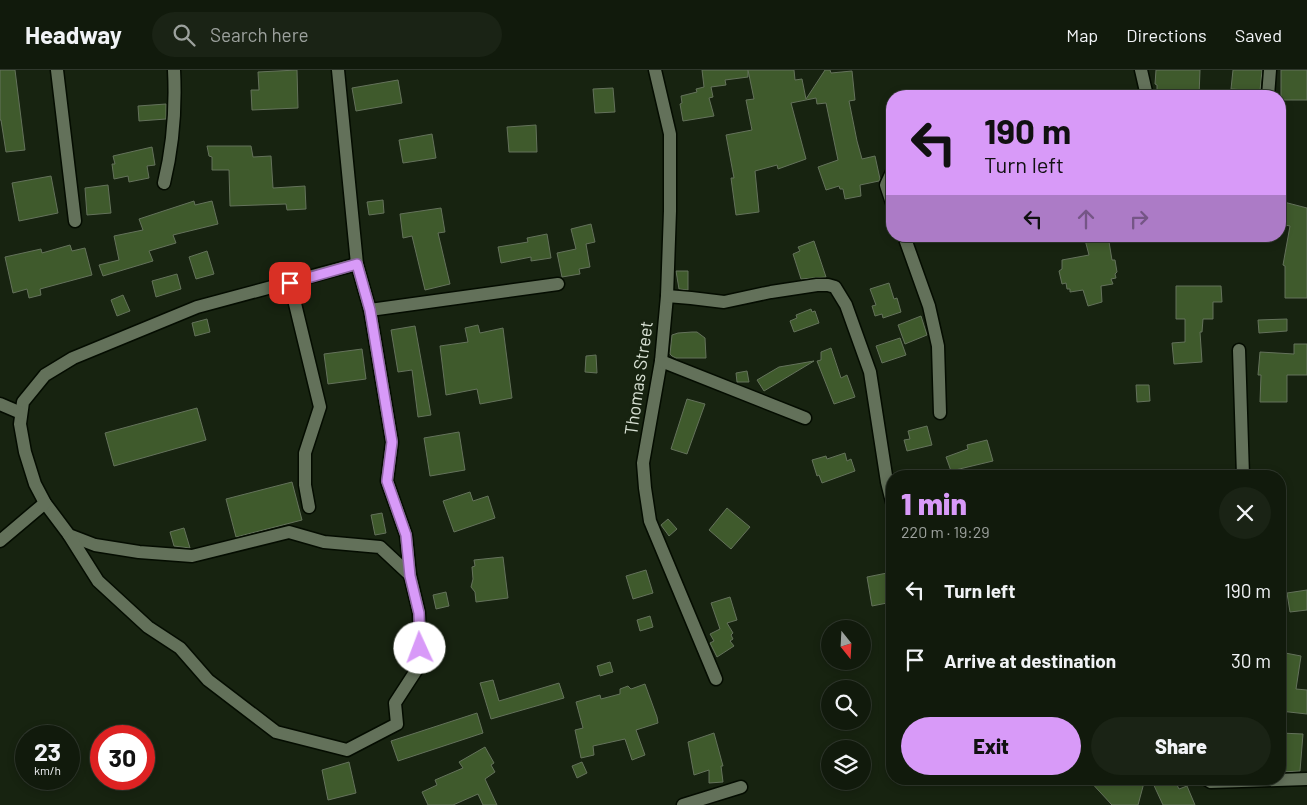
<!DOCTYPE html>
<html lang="en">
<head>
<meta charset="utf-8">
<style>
	body { margin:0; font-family:Barlow,sans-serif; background:#1a2315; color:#f1f3f6; height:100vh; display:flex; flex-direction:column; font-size:19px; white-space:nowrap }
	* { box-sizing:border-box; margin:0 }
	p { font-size:16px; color:#9ca19d }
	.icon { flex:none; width:28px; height:28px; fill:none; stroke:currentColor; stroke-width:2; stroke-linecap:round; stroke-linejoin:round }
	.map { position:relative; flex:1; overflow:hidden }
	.sheet { position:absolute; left:886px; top:400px; width:400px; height:315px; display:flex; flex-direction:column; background:#111a0c; border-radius:20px; box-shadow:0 2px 8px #0003,0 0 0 1px #30382d }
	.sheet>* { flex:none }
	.guide { position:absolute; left:886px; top:20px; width:400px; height:152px; border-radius:20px; box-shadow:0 2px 8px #0003,0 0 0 1px #30382d; background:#d89af8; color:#111; overflow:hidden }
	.needle { width:32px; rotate:162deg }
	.buttons { position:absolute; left:821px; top:550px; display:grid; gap:10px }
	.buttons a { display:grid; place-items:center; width:50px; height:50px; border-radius:50%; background:#111a0c; box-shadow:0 2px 8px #0003,0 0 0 1px #30382d; font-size:25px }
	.speed { position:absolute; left:15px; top:655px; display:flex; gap:10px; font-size:25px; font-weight:700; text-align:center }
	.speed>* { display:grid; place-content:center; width:65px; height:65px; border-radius:50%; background:#111a0c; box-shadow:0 2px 8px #0003,0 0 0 1px #30382d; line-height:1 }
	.speed small { font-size:12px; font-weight:400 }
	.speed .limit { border:8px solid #d22; background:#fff; color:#111 }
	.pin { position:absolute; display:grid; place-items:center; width:42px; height:42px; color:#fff; margin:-21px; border-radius:10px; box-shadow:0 2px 8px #0006 }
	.me { position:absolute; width:55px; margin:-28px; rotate:358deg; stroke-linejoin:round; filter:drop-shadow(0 0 4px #0008) }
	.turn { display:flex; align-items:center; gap:18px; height:105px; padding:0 15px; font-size:22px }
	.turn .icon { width:65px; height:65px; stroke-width:2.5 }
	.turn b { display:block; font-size:35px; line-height:42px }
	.lanes { display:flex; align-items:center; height:48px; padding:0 15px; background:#0003; justify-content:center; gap:25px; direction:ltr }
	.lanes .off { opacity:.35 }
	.round { display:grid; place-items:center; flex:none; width:52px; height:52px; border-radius:26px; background:#1a2315 }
	.overview { display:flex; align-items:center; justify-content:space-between; height:85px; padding:0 15px }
	h1 { font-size:30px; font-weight:800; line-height:38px; color:#d89af8 }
	.cta { display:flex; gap:10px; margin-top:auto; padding:10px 15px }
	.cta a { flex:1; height:58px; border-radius:30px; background:#d89af8; color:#111; font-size:20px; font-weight:800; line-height:58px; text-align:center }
	.cta a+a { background:#1a2315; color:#f1f3f6 }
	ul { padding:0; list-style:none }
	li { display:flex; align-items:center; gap:15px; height:70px; padding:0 15px }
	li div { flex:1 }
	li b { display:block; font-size:19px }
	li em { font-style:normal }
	header { display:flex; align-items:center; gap:30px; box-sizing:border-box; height:70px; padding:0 25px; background:#111a0c; border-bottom:1px solid #30382d }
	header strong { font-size:24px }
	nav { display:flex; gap:28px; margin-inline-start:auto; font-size:18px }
	.search { width:350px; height:45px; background:#1a2315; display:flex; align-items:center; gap:12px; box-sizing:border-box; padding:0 18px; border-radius:28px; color:#9ca19d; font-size:19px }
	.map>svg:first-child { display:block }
	.building { fill:#3f5a2c; stroke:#64725b }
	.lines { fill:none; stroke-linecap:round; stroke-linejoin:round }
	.minor-casing { stroke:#040c00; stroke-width:15 }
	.minor { stroke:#63715a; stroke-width:12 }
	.route-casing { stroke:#8c64a1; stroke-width:12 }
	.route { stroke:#d89af8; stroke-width:9 }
	.labels { text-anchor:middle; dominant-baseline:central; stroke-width:5; stroke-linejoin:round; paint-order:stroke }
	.street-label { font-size:18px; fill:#d9e2d5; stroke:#172310 }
</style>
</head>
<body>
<header>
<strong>Headway</strong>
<div class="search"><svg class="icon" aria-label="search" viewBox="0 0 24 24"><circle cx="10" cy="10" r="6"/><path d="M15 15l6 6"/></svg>Search here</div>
<nav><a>Map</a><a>Directions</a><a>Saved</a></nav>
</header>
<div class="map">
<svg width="1307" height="735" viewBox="0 0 1307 735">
	<rect width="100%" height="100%" fill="#172310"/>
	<g class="building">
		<polygon points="0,0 15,0 25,80 6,82 1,50 0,50"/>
		<polygon points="297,0 298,38 252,40 251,20 259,20 258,2"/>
		<polygon points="702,0 748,0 748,7 725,10 726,15 711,17 713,27 709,28 714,46 683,51 680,34 682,33 681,26 697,22 696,19 704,17"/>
		<polygon points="748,0 794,0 795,10 802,9 806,29 825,0 830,0 831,3 852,1 855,30 849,31 857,71 862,89 875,86 880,109 879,111 860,115 861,126 845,129 843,119 840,119 839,116 826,120 818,97 838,90 826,33 817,34 816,28 791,33 806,89 778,99 777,95 755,101 759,142 736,145 731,108 734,108 726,65 752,60 746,30 754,29"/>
		<polygon points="1156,0 1200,0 1199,26 1157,26 1157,15 1155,14"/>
		<polygon points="1233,0 1262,0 1260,21 1231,19"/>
		<rect x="1281" y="0" width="26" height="30"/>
		<polygon points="398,10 402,33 356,41 352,18"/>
		<polygon points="613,18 615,42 595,43 593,19"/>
		<polygon points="166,34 166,49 139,51 138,36"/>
		<polygon points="536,55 537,82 509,82 507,57"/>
		<polygon points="432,64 436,88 403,93 399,70"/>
		<polygon points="207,76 251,76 253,87 271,86 273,118 305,116 306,139 287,140 286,134 230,136 229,100 212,100 212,87 209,86"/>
		<polygon points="152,77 155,95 147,96 149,108 129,112 128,106 114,109 112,94 115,94 113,86"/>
		<polygon points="51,106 58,143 19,151 12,113"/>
		<polygon points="108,115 111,143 87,145 85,118"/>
		<polygon points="383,130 384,143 369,145 367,132"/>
		<polygon points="194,131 195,135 212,131 218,154 173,165 176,173 149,181 153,191 103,206 99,195 119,190 114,166 143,160 139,149"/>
		<polygon points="1280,131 1307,138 1307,228 1285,228 1285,196 1283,195 1290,156 1280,154"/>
		<polygon points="441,138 445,162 438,163 450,214 425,220 412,166 403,168 400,144"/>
		<polygon points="591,154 595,172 586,174 590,197 579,199 580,204 562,207 557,183 576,179 571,159"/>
		<polygon points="547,164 551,188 531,191 531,187 501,193 498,177 528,172 527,168"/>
		<polygon points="1084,166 1108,166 1112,190 1115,190 1117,202 1115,204 1116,208 1111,209 1113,214 1101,216 1102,232 1088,236 1083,220 1070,222 1070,219 1067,219 1066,213 1062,214 1059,201 1062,199 1062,190 1089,185"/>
		<polygon points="814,171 826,207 801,209 793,184 800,181 798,177"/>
		<polygon points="70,175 72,181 85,178 92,205 40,219 41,225 29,228 27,219 13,223 5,187 41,179 42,183"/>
		<polygon points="207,181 214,204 196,209 189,187"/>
		<polygon points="676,201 688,201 688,220 679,219"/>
		<polygon points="177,204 181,219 156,227 152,211"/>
		<polygon points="889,213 894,229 897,228 901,242 883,248 882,244 875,246 872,236 876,235 870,219"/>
		<polygon points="1176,216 1221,216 1222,232 1213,232 1213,249 1203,249 1202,262 1200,262 1202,292 1174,294 1172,273 1185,272 1185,249 1176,249"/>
		<polygon points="123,225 130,241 117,246 111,230"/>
		<polygon points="811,239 812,242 815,241 819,253 794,262 790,251 797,248 796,245"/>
		<polygon points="921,246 927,265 905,274 898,255"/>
		<polygon points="207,249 210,262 195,266 192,253"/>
		<polygon points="1287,249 1287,261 1259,263 1258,250"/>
		<polygon points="478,255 480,263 503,258 512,328 480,334 477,319 446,325 440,276 468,272 465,258"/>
		<polygon points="415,256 431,345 418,347 412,300 398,302 391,260"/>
		<polygon points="692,262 697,262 705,268 706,288 676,288 672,286 670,284 672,265 678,263"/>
		<polygon points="900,268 906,285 882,293 876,276"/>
		<polygon points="1294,274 1307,274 1307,305 1287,305 1287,332 1260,332 1261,305 1258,305 1260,282 1294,284"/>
		<polygon points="831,278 841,308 847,305 855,327 834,334 817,291 821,290 821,282"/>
		<polygon points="362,279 366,309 328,314 324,284"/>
		<polygon points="596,285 597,303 585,302 586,286"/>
		<polygon points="814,291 764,321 757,310 779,297"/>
		<polygon points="747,301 749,312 737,312 736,303"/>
		<polygon points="1136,315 1149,315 1150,331 1137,332"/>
		<polygon points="687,329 705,334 687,384 671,379"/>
		<polygon points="197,338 206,370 114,396 105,363"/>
		<polygon points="927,356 932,375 907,381 904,370 910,369 908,361"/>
		<polygon points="459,362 465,400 430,406 424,368"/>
		<polygon points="987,370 993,391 951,401 946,387 968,379 967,375"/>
		<polygon points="845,383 847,391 851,389 855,401 822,413 819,405 817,406 812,390 826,386 827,389"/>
		<polygon points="292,412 302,450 236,467 226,429"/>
		<polygon points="470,422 473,431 488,426 495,448 454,462 443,431"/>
		<polygon points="727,438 750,457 731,479 709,460"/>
		<polygon points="382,443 386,463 375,465 371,445"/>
		<polygon points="668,449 677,459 669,466 661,455"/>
		<polygon points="184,458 190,478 174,476 170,462"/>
		<polygon points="503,487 508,528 476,532 475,522 471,517 473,509 472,497 475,496 474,490"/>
		<polygon points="646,500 653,523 633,529 626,506"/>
		<polygon points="892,502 892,532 872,536 867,507"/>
		<polygon points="1307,520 1307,540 1290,542 1287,523"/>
		<polygon points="446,522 449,536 436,539 433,525"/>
		<polygon points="730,527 737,550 727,553 733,563 731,565 733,569 730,571 734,576 717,587 710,573 714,571 710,564 720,559 711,533"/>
		<polygon points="650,546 653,557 640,561 637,550"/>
		<polygon points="1280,582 1301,586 1296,619 1307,620 1307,644 1280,641 1285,597 1280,596"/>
		<polygon points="610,592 613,602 600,606 597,596"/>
		<polygon points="493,610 499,631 559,613 564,628 491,649 480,613"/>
		<polygon points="645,614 657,647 658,653 636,660 645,685 632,690 625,669 593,676 594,685 581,688 575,660 583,658 576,632 600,625 601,629 620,624 620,619 628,616 631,619"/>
		<polygon points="477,643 483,663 398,691 391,671"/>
		<polygon points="714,663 723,696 721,696 723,712 709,713 709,700 694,705 688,672"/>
		<polygon points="1280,663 1303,664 1300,701 1280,702"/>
		<polygon points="485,677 494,693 491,695 495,702 485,709 497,735 483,735 478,724 453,735 428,735 422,722 437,715 435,710 463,698 459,692"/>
		<polygon points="349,692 356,723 328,730 322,700"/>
		<polygon points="582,692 587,703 577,708 572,696"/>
		<polygon points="1088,709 1145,709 1138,735 1112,735"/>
		<polygon points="1151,709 1174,709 1179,719 1187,716 1195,735 1163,735"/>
	</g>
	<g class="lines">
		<g class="minor-casing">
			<g id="minor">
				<polyline points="57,0 75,151"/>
				<polyline points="655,0 670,64 670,141 667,226 661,291 643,393 645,418 650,451 716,609"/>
				<polyline points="1141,0 1147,26"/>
				<polyline points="1268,26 1270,0"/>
				<polyline points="892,102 886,115 892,133"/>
				<path d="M164,113C173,76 176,39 174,0"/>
				<polyline points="904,166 929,236 938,276 940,343"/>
				<polyline points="357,194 197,237 73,288 45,305 23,332 20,354 25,382 35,414 45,433 69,465 95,475 139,482 192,486 289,462 324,472 380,477 410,505"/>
				<polyline points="290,213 320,337 305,383 305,415 309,437"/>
				<polyline points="667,226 691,228 724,232 771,222 817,215 828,215 835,217 846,235 870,302 887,412 892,432"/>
				<polyline points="370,240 558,214"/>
				<polyline points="1239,280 1243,406"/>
				<polyline points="661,291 805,348"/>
				<polyline points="0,334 21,343"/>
				<polyline points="69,465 98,511 148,557 180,578 208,610 276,662 347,680 397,654 395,633 419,596 420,578 419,543 410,505 406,465 387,411 392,372 370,240 357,194 338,0"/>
				<polyline points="0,471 45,433"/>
				<polyline points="1206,709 1211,712 1307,709"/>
				<polyline points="683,735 741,717"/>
			</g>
		</g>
		<use href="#minor" class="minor"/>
	</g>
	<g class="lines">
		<g class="route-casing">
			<polyline id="route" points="290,213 357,194 370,240 392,372 387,411 406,465 410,506 419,543 420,578"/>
		</g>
		<use href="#route" class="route"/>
	</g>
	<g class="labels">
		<g class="street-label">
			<text transform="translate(638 308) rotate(-82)">Thomas Street</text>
		</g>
	</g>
</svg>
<div class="buttons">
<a><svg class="needle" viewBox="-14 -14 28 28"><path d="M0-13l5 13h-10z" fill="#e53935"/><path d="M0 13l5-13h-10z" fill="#9ca19d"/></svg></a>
<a><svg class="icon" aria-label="search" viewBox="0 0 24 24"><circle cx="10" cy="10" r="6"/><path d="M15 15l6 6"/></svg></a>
<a><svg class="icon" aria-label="layers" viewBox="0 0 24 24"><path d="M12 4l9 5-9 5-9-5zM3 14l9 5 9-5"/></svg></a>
</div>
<div class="speed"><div>23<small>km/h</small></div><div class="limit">30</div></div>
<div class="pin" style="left:290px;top:213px;background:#d93025"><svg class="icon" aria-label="arrive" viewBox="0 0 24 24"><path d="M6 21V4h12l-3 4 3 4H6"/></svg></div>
<svg class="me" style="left:420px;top:578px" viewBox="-20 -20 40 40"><circle r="19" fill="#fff"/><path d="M0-13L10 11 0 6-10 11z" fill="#d89af8"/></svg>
<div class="guide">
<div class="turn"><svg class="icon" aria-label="left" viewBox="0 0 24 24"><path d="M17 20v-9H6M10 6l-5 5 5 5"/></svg><div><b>190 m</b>Turn left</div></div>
<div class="lanes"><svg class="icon" aria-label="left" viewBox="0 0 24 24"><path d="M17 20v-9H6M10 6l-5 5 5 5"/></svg><svg class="icon off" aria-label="ahead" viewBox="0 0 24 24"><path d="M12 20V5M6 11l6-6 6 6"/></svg><svg class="icon off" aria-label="right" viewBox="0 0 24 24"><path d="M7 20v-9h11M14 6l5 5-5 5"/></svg></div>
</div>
<section class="sheet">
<div class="overview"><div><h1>1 min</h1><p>220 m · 19:29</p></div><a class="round"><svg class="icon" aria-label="close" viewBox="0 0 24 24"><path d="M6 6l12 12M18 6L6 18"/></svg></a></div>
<ul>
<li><svg class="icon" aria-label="left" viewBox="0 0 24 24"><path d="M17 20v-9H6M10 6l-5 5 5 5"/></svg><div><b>Turn left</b></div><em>190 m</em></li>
<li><svg class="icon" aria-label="arrive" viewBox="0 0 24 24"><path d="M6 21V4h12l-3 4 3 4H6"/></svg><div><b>Arrive at destination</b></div><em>30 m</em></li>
</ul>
<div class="cta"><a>Exit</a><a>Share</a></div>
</section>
</div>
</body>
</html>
